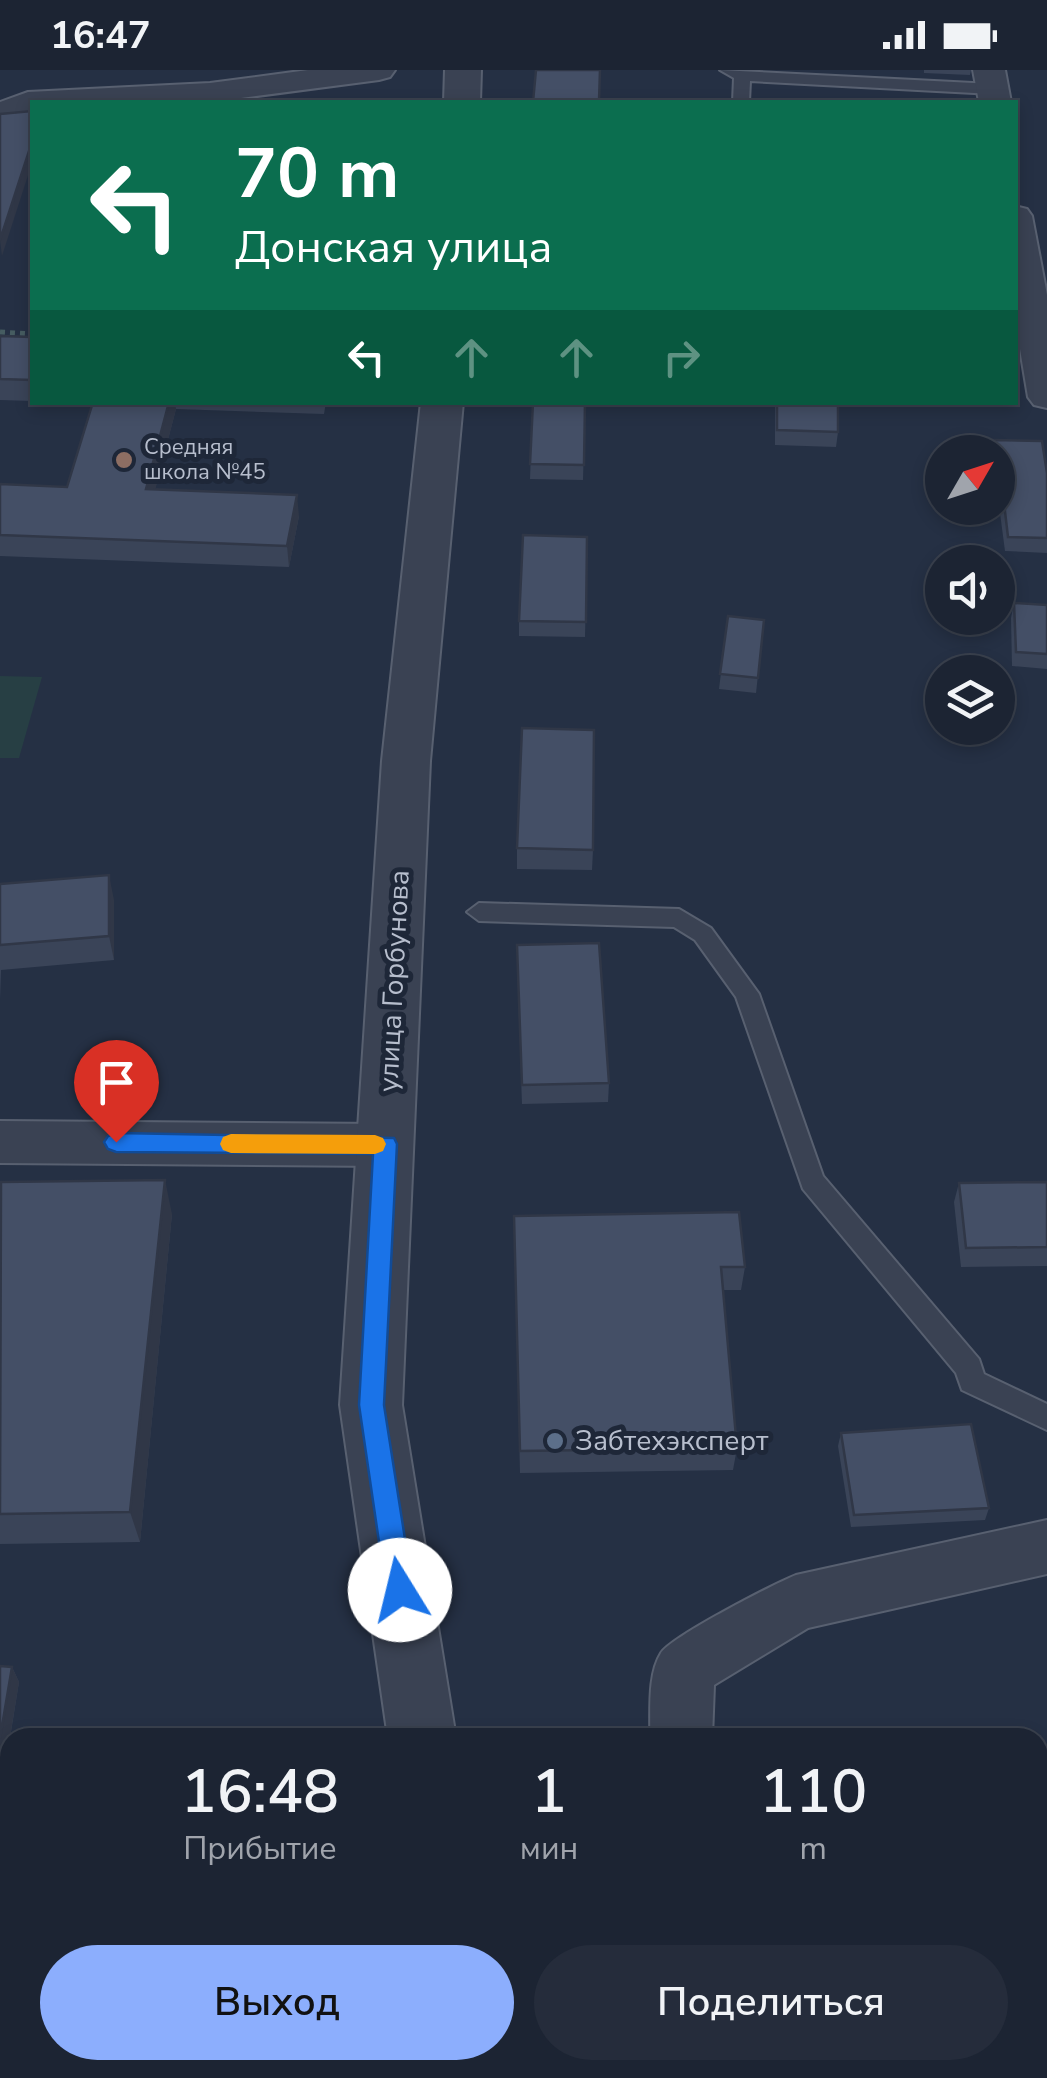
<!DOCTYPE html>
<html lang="ru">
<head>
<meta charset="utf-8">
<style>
	body { margin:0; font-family:"Nunito Sans",sans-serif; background:#252c3b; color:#f1f3f6; height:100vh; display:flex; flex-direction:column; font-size:38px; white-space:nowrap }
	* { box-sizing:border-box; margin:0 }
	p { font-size:32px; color:#a0a4ac }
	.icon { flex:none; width:55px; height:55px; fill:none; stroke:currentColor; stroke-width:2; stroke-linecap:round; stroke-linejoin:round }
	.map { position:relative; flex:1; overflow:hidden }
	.details { position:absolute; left:0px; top:1658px; width:1048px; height:352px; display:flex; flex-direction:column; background:#1c2433; border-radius:30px 30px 0 0; box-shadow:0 5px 15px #0003,0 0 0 2px #3a414e }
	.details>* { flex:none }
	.hud { position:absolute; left:30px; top:30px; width:988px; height:305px; border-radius:0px; box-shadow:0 5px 15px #0003,0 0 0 2px #3a414e; background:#0b6e4f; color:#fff; overflow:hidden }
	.needle { width:65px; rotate:51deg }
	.tools { position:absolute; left:925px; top:365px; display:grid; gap:20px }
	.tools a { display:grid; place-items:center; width:90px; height:90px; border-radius:50%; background:#1c2433; box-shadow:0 5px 15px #0003,0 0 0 2px #3a414e; font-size:50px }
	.pin { position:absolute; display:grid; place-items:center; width:85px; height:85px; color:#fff; margin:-102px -42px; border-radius:50% 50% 50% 0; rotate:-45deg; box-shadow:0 0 10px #0007 }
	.pin .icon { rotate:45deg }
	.me { position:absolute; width:110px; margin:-55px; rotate:351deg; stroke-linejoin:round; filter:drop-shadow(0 0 8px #0008) }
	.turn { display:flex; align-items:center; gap:35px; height:210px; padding:0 40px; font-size:45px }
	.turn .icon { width:130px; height:130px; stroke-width:2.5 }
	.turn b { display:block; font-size:70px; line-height:85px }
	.lanes { display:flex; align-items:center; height:95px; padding:0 40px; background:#0003; justify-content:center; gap:50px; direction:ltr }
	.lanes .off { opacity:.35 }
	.eta { display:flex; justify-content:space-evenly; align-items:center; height:170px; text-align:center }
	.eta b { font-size:60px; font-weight:600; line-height:70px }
	.button { display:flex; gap:20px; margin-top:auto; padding:20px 40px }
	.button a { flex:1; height:115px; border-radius:60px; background:#8caefd; color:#111; font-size:40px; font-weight:600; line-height:115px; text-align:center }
	.button a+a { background:#252c3b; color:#f1f3f6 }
	.status { display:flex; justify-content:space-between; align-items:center; height:70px; padding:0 50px; background:#1c2433; direction:ltr }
	.status svg { height:28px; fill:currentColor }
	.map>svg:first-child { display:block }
	.green { fill:#273f44 }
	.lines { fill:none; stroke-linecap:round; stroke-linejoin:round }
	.service-casing { stroke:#586070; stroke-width:4 }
	.minor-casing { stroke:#586070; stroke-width:4 }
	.tertiary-casing { stroke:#586070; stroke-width:4 }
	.path { stroke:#465c61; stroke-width:5; stroke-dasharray:5 5; stroke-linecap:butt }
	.service { fill:#3a4253; fill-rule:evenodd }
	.minor { fill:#3a4253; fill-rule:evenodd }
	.tertiary { fill:#3a4253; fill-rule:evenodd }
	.wall { fill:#3a4458 }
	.shaded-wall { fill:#303747 }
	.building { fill:#444f66; stroke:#303747; stroke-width:2.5 }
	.route { fill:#1a73e8; stroke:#114b97; stroke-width:2.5 }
	.slow { fill:#f59e0b }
	.education-dot { fill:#8d6e63; stroke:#1e2738; stroke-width:4 }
	.service-dot { fill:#5c6f8a; stroke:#1e2738; stroke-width:4 }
	.labels { text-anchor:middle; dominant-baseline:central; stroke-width:10; stroke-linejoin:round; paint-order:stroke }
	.far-poi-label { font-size:22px; fill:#b7becd; stroke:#1e2738; text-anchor:start }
	.street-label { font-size:28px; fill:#b7becd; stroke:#1e2738 }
	.poi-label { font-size:28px; fill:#b7becd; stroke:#1e2738; text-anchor:start }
</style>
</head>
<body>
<div class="status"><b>16:47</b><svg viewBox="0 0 49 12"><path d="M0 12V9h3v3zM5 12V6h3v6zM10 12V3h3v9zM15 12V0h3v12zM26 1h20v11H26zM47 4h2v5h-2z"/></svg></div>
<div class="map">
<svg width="1047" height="2008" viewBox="0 0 1047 2008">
	<rect width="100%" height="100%" fill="#253044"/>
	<polygon class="green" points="0,606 42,607 19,688 0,688"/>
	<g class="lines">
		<g class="service-casing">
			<g id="service">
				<polygon points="720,0 993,14 1001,19 993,24 750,11 749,32 733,32 734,8"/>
				<polygon points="479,833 679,839 711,858 759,924 823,1106 979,1289 984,1304 1047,1334 1047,1360 962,1320 956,1303 803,1119 736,927 695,870 674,857 479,851 467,842"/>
			</g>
		</g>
		<g class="minor-casing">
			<g id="minor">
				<polygon points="308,0 395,0 390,7 379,10 211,32 32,32 32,42 0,54 0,32 28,22 210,13"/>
				<polygon points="973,0 1005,0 1011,32 979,32"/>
				<polygon points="1015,136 1027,139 1032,146 1047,225 1047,338 1034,335 1028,327 1015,249"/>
				<polygon points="0,1051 385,1054 403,1060 411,1075 403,1090 385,1096 0,1093"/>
				<path d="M1047,1450V1504L808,1558L714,1615L712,1668H650C651,1642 647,1605 661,1583C672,1566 774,1514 796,1505Z"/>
				<polygon points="0,1954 10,1954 10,2000 39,2000 36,2008 0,2008"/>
				<rect x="631" y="2000" width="68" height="8"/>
			</g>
		</g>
		<g class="tertiary-casing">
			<g id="tertiary">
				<polygon points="445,0 481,0 480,32 444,32"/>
				<polygon points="421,332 463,332 430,691 402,1335 456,1668 388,1668 340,1335 382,691"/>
				<polygon points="436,2000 510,2000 511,2008 437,2008"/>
			</g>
		</g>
		<polyline class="path" points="0,262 32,264"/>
		<use href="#service" class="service"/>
		<use href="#minor" class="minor"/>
		<use href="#tertiary" class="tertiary"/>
	</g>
	<g class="wall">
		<polygon points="924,0 971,0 970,5 924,3"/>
		<polygon points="0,266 32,267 32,331 0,330"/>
		<polygon points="70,332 326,332 324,344 176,339 155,419 299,446 289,497 0,486 0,414 67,417 93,333"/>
		<polygon points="533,332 585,332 583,410 530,409"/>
		<polygon points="775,332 838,332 838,362 836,377 775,375"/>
		<polygon points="994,370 1047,403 1047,483 1005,481 998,428 998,382 992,382"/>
		<polygon points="587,467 585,567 519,566 519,551"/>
		<polygon points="1014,533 1047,535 1047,599 1012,596 1011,548"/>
		<polygon points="728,546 764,550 756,623 719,619"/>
		<polygon points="517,778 593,780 592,800 517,799"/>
		<polygon points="0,814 114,830 114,890 1,900 0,930"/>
		<polygon points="517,895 609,1013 608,1032 522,1034"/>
		<polygon points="1047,1112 1047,1196 961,1197 954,1132 959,1113"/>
		<polygon points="0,1116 172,1144 140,1472 0,1474"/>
		<polygon points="514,1146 745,1197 741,1220 723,1220 737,1378 733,1400 520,1403"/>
		<polygon points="841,1363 989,1438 985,1450 851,1457 838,1376"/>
		<polygon points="0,1596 12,1597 19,1612 1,1724 10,1725 10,1851 0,1851"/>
	</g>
	<g class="shaded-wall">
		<polygon points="32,72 32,93 2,186 0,170"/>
		<polygon points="169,332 175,332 176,339 150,440 146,419"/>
		<polygon points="297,425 299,446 289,497 287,476"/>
		<polygon points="109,805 114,830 114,890 109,866"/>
		<polygon points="165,1110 172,1144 140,1472 130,1442"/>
		<polygon points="12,1597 19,1612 0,1728 0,1668"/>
	</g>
	<g class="building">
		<polygon points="536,0 600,0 599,32 533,32"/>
		<polygon points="32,41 32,72 0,170 0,44"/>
		<polygon points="0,266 32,267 32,310 0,309"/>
		<polygon points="93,332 169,332 146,419 297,425 287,476 0,465 0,414 67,417"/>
		<polygon points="533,332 585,332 584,395 530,394"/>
		<polygon points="777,332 838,332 838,362 777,360"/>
		<polygon points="994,370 1042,371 1047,403 1047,468 1008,467 998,382"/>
		<polygon points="523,465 587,467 586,552 519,551"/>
		<polygon points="1014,533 1047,535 1047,584 1016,582"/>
		<polygon points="728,546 764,550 758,608 720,604"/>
		<polygon points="522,658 594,660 593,780 517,778"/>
		<polygon points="109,805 109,866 0,875 0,814"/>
		<polygon points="599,873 609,1013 522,1015 517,875"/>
		<polygon points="165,1110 130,1442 0,1444 1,1112"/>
		<polygon points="1047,1112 1047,1177 966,1178 959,1113"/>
		<polygon points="739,1142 745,1197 721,1197 737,1378 520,1381 514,1146"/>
		<polygon points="971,1354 989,1438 854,1445 841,1363"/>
		<polygon points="0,1596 12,1597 0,1668"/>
		<polygon points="0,1724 10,1725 10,1838 0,1838"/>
	</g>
	<polygon class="route" points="116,1063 394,1068 397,1074 384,1335 413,1520 409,1529 400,1532 390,1529 386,1520 359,1335 373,1084 116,1082 108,1079 104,1072 108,1066"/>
	<polygon class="slow" points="231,1064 375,1065 383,1068 386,1074 383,1081 375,1084 231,1083 223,1080 220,1074 223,1067"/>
	<circle class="education-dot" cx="124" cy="390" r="10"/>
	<circle class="service-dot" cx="555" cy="1371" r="10"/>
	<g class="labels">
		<g class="far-poi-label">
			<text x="144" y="377">Средняя<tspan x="144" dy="25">школа №45</tspan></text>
		</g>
		<g class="street-label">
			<text transform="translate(394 911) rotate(-87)">улица Горбунова</text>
		</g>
		<g class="poi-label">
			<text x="575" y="1371">Забтехэксперт</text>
		</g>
	</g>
</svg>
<div class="tools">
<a><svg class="needle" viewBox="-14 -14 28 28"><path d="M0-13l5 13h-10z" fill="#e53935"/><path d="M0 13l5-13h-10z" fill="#a0a4ac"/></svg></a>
<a><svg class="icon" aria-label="sound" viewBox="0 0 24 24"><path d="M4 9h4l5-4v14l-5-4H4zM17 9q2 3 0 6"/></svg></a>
<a><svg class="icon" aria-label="layers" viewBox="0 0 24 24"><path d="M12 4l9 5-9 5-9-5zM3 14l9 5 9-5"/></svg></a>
</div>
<div class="pin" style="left:116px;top:1072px;background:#d93025"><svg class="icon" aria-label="arrive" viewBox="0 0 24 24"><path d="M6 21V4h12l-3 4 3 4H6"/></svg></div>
<svg class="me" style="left:400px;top:1520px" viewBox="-20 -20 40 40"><circle r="19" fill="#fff"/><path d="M0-13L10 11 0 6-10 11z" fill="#1a73e8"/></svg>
<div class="hud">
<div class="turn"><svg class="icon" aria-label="left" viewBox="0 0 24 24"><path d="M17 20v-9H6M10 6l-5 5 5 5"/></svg><div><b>70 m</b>Донская улица</div></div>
<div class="lanes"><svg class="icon" aria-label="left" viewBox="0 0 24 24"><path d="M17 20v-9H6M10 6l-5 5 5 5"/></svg><svg class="icon off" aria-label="ahead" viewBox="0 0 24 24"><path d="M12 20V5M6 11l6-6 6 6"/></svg><svg class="icon off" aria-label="ahead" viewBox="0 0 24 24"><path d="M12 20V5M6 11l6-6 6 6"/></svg><svg class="icon off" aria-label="right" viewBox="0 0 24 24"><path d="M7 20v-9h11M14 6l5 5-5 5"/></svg></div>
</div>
<section class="details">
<div class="eta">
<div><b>16:48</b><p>Прибытие</p></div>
<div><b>1</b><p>мин</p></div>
<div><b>110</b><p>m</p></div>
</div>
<div class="button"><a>Выход</a><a>Поделиться</a></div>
</section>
</div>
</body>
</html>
